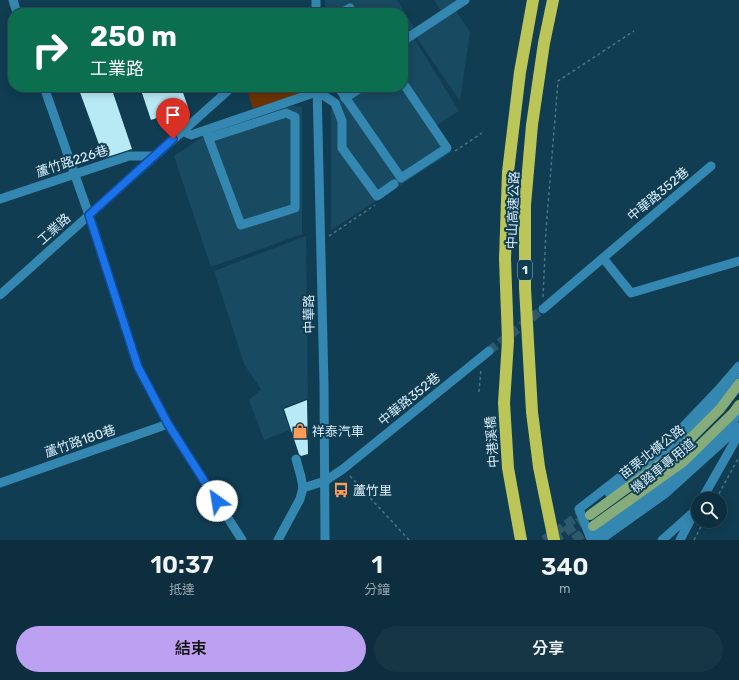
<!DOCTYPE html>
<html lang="zh-TW">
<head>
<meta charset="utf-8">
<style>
	body { margin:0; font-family:Rubik,"Noto Sans TC",sans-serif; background:#153645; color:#f1f3f6; height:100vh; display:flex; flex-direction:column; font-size:15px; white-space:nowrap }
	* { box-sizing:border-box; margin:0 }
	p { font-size:13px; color:#9aa8b0 }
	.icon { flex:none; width:22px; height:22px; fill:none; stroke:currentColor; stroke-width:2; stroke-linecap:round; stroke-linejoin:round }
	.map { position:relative; height:540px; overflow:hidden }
	.drawer { display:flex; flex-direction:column; background:#0c2e3e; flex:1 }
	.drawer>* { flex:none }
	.banner { position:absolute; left:8px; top:8px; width:400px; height:84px; border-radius:16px; box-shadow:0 2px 10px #0003,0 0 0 1px #2c4a58; background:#0b6e4f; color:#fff; overflow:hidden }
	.controls { position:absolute; left:691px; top:492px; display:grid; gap:8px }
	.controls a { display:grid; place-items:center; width:36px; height:36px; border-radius:50%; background:#0c2e3e; box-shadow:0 2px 10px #0003,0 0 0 1px #2c4a58; font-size:20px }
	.pin { position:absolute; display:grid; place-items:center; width:34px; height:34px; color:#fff; margin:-41px -17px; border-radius:50% 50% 50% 0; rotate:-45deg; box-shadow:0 0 4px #0007 }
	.pin .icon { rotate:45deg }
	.me { position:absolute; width:44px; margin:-22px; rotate:328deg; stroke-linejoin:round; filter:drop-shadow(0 0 3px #0008) }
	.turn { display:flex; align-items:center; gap:14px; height:84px; padding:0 16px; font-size:18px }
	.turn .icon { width:52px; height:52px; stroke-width:2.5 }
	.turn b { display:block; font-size:28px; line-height:34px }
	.eta { display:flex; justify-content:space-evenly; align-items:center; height:68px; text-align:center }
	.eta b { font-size:24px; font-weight:600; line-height:28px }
	.action { display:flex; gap:8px; margin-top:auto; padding:8px 16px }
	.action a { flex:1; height:46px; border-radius:24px; background:#bca0f2; color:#111; font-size:16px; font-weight:600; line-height:46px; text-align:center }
	.action a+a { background:#153645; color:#f1f3f6 }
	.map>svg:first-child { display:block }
	.built { fill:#184a61 }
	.green { fill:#6b3304 }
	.building { fill:#b8eaf5 }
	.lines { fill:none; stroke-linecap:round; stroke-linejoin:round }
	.minor-tunnel { stroke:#2e586c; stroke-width:9; stroke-dasharray:9 4.5; stroke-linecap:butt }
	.major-tunnel { stroke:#2e586c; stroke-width:10; stroke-dasharray:10 5; stroke-linecap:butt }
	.path { stroke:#4e7486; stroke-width:1.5; stroke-dasharray:3 3; stroke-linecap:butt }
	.minor { stroke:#3487b0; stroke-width:9 }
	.major { stroke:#86ac7b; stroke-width:10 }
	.highway { stroke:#bcc558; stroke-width:12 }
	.route-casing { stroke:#114b97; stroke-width:10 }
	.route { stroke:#1a73e8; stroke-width:7 }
	.labels { text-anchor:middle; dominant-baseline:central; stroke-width:4; stroke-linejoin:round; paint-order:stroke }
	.shield { fill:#103d52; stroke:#9cb9c9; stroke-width:1 }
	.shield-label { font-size:12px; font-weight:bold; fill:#d8eefc }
	.street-label { font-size:13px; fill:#d8eefc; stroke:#103d52 }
	.poi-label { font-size:13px; fill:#d8eefc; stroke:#103d52; text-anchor:start }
</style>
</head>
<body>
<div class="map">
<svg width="739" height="540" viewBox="0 0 739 540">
	<rect width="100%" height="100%" fill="#103d52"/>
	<g class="built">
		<polygon points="325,0 397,0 415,29 403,37 403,13 326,13"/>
		<polygon points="434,0 458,0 441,11"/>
		<polygon points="456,11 470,32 460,101 416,37"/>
		<polygon points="414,38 459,111 436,126 452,152 331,230 331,107 341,97 348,87 403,87 403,46"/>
		<polygon points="289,105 302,107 302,234 211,267 174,156 207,134"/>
		<polygon points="306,236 308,398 282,408 290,430 264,440 249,400 261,389 244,364 214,271"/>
	</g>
	<polygon class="green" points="251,87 304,87 307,91 253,109 247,90"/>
	<g class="building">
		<polygon points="78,87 111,87 132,149 104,158"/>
		<polygon points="140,87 181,87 188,107 151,120"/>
		<polygon points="307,400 308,454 301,456 299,454 284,409"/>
	</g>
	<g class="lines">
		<g class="minor-tunnel">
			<polyline points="489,351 543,309"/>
			<polyline points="544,540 588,509"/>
		</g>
		<g class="major-tunnel">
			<polyline points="553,540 590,515"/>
			<polyline points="574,540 593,526"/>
		</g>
		<g class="path">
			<polyline points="455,151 482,133"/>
			<polyline points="329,236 375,205"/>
			<polyline points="543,297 546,230 558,81 634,31"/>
			<polyline points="479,392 481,369"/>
			<polyline points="350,476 409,540"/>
			<polyline points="716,499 739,457"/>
			<polyline points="694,540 704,521"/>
		</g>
		<g class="minor">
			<polyline points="13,0 17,13"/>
			<polyline points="316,13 316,0"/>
			<polyline points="341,13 350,8 353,13"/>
			<polyline points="403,41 465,0"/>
			<polyline points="44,87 89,215 138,367 168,424 242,540"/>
			<polyline points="317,87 324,385 325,540"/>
			<polyline points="338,87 401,178 447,148 403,83"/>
			<polyline points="314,89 335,103 342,121 342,148 377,196 394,184"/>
			<polyline points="345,98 362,87"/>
			<polyline points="206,130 207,134 241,225 295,208 295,117 286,113 209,138"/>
			<polyline points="182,131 191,135 331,87"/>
			<polyline points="0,199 129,156 154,156"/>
			<polyline points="603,258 631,293 739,261"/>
			<polyline points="0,295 232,87"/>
			<polyline points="543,309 711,166"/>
			<polyline points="296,459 301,477 303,488"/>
			<polyline points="0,483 168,424"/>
			<polyline points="609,493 680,440 739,378"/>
			<polyline points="702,499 739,434"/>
			<polyline points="596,534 669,481 729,428 739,412"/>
			<polyline points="278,540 300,499 303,488 325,481 343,469 489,351"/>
			<polyline points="597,540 591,539 579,509 679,431 720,388 739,366"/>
			<polyline points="600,540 666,493 739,427"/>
			<polyline points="662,540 696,510"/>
			<polyline points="680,540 693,515"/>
		</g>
		<g class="major">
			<polyline points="590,515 678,451 720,409 739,384"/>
			<polyline points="593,526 683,462 734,412 739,405"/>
		</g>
		<g class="highway">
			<polyline points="553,0 544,43 532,125 525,205 525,288 532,412 539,467 554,540"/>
			<polyline points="521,540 508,468 504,403 508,341 505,259 508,172 520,72 533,0"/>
		</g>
	</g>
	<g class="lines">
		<g class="route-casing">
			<polyline id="route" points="173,139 89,215 138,367 168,424 217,501"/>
		</g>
		<use href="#route" class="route"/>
	</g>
	<defs>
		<g id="shop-bare" transform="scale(1.2)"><path d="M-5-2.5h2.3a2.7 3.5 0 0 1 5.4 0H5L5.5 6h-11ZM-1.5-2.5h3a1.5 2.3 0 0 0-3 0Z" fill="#fe9b58" stroke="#103d52" stroke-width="2.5" paint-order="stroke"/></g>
		<g id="bus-bare" transform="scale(1.2)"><path d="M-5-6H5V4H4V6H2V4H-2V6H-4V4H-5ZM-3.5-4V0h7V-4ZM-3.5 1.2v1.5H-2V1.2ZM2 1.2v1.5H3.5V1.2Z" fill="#fe9b58" stroke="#103d52" stroke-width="2.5" paint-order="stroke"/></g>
	</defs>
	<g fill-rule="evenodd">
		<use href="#shop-bare" x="300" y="431"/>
		<use href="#bus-bare" x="341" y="490"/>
	</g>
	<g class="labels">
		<rect class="shield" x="518" y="260" width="14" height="20" rx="3"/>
		<g class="shield-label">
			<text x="525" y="270">1</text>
		</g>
		<g class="street-label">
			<text transform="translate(72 161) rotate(-18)">蘆竹路226巷</text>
			<text transform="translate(658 194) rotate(-40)">中華路352巷</text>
			<text transform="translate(513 210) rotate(-88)">中山高速公路</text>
			<text transform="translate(54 229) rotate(-42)">工業路</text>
			<text transform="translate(309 314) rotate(-91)">中華路</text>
			<text transform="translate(409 399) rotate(-39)">中華路352巷</text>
			<text transform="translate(80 441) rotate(-19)">蘆竹路180巷</text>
			<text transform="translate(492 442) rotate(-94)">中港溪橋</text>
			<text transform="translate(652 452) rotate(-38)">苗栗北橫公路</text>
			<text transform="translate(663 466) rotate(-39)">機踏車專用道</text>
		</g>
		<g class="poi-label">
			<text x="312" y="431">祥泰汽車</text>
			<text x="353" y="490">蘆竹里</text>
		</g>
	</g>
</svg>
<div class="controls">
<a><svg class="icon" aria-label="search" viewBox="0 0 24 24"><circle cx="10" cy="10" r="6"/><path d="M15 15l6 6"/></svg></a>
</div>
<div class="pin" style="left:173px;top:139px;background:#d93025"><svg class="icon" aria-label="arrive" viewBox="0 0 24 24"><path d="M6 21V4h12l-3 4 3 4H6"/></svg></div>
<svg class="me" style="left:217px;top:501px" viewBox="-20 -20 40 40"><circle r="19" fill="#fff"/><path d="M0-13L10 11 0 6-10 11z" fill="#1a73e8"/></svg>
<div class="banner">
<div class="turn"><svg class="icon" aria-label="right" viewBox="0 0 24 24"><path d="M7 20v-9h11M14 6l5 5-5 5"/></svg><div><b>250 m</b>工業路</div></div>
</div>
</div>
<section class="drawer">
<div class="eta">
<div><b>10:37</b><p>抵達</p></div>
<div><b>1</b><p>分鐘</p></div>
<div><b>340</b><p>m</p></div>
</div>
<div class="action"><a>結束</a><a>分享</a></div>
</section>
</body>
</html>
